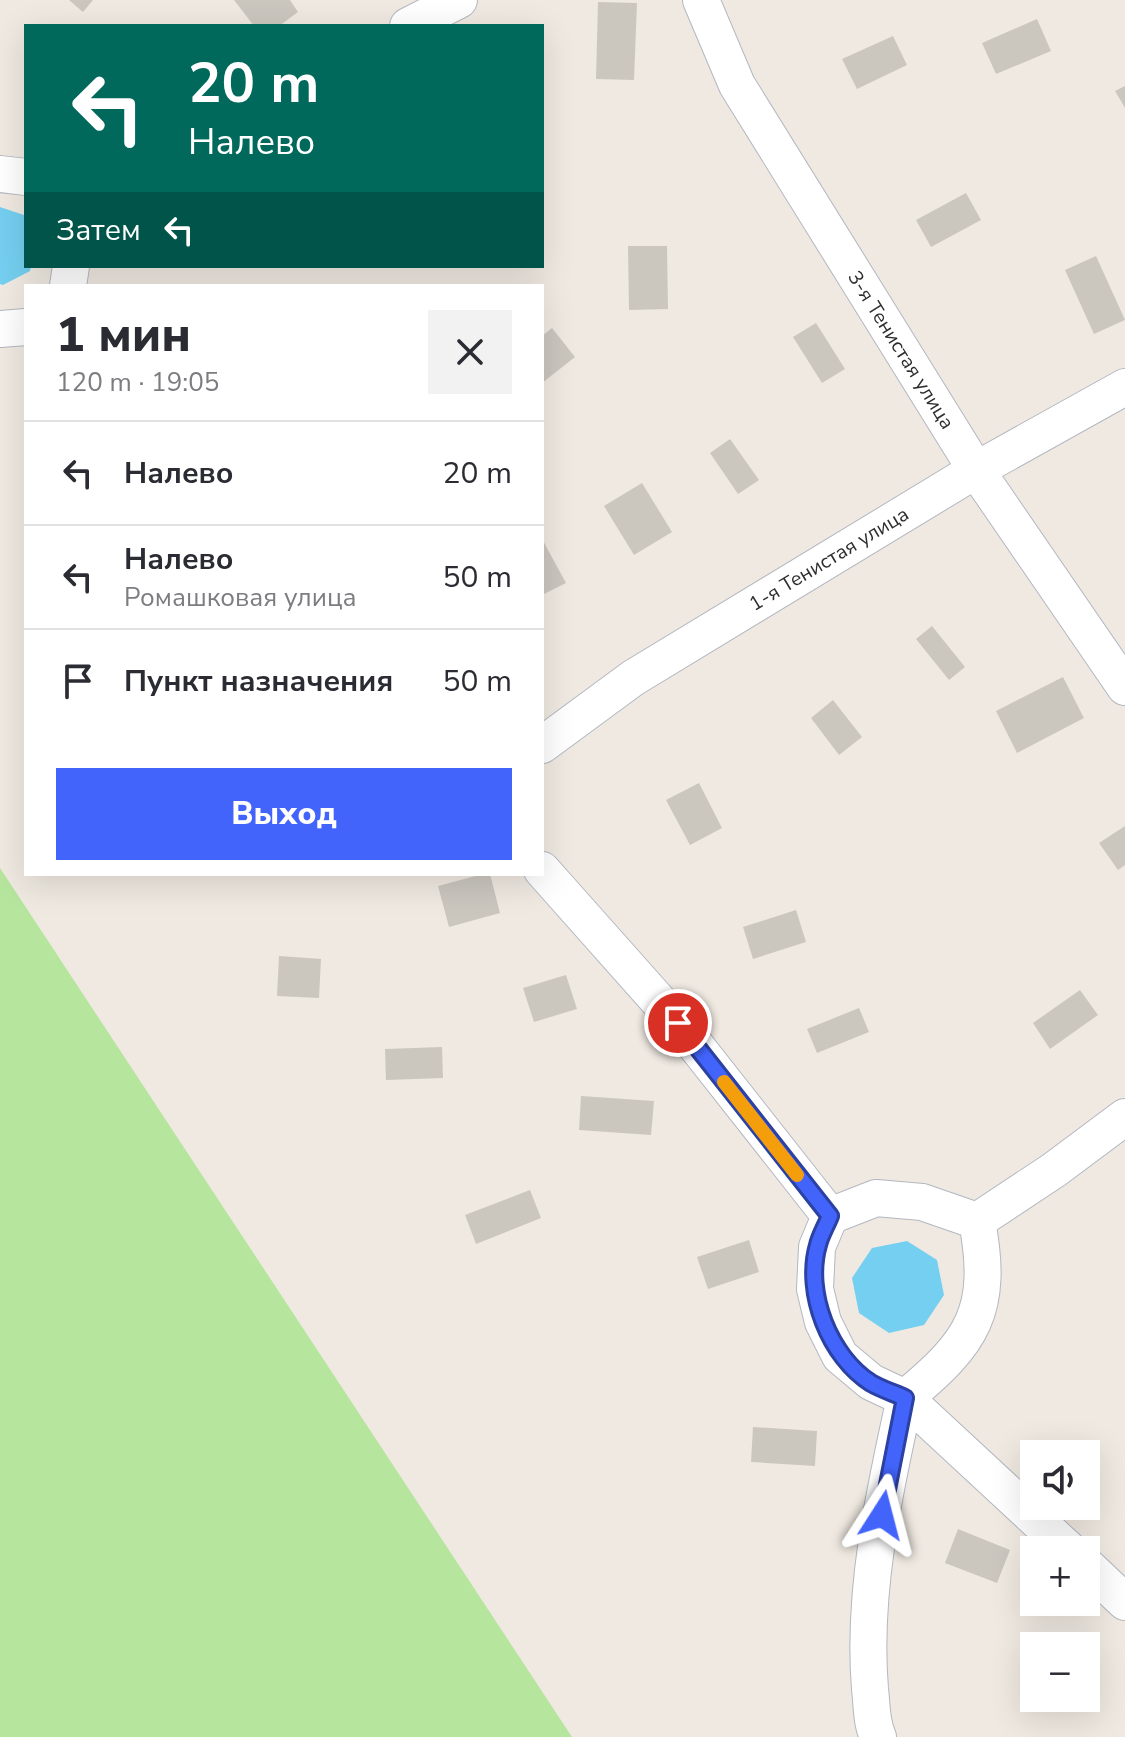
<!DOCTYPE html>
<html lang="ru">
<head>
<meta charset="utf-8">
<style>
	body { margin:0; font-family:"Nunito Sans",sans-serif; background:#f2f2f3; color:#2b2b33; height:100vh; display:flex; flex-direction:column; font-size:30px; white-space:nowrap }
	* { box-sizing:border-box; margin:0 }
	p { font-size:26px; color:#7c7c81 }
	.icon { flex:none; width:44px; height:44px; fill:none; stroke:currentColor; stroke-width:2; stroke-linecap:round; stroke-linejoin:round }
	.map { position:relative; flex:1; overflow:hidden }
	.drawer { position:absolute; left:24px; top:284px; width:520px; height:592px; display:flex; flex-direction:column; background:#fff; border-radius:0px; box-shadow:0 8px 32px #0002 }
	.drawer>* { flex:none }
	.top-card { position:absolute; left:24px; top:24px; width:520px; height:244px; border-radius:0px; box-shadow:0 8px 32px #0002; background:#00695c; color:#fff; overflow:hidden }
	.controls { position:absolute; left:1020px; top:1440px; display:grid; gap:16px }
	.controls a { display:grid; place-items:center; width:80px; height:80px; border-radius:0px; background:#fff; box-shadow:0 8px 32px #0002; font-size:40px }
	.pin { position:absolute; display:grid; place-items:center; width:68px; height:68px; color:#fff; margin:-34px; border:4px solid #fff; border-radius:50%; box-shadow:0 2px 8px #0007 }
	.me { position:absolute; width:88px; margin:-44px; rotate:9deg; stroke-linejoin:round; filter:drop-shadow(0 0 6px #0008) }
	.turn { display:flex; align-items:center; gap:28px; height:168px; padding:0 32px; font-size:36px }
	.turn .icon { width:104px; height:104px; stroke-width:2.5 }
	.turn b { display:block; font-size:56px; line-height:68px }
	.then { display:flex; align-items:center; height:76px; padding:0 32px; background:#0003; gap:16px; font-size:30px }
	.round { display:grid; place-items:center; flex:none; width:84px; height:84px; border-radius:0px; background:#f2f2f3 }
	.headline { display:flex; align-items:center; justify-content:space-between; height:136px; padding:0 32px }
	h1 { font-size:48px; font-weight:800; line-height:60px }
	.action { display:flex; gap:16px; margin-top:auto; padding:16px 32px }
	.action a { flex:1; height:92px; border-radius:0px; background:#4264fb; color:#fff; font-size:32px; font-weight:800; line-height:92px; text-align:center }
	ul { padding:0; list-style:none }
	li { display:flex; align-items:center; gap:24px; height:104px; padding:0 32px; border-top:2px solid #e1e1e2 }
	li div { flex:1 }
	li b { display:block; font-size:30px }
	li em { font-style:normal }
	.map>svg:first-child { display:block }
	.green { fill:#b6e59e }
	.water { fill:#75cff0 }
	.building { fill:#cbc7bf }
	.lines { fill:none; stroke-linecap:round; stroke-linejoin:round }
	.minor-casing { stroke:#b4b7c1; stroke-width:38 }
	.minor { stroke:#fff; stroke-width:36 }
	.route-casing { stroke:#2b41a3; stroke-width:20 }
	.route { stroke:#4264fb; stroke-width:14 }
	.slow { stroke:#f59e0b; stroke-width:14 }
	.labels { text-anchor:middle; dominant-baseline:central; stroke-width:6; stroke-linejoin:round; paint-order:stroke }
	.street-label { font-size:20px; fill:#2e2e2e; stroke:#fff }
</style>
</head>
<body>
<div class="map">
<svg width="1125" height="1737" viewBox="0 0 1125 1737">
	<rect width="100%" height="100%" fill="#efe9e1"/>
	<polygon class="green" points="0,868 572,1737 0,1737"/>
	<g class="water">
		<polygon points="0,207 24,215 26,218 26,266 31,266 30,271 3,285 0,284"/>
		<polygon points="907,1241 937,1260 944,1295 924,1325 889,1333 859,1313 852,1278 872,1248"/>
	</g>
	<g class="building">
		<polygon points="69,0 93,0 83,12"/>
		<polygon points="234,0 290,0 298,12 279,26 254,26"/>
		<polygon points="598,2 637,3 634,80 596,79"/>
		<polygon points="1037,19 1051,51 996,74 982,43"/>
		<polygon points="893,36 907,65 857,89 842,59"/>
		<polygon points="1125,86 1125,108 1115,91"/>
		<polygon points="966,193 981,220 931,247 916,220"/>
		<polygon points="628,246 667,246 668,309 629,310"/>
		<polygon points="1096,256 1125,320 1094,334 1065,270"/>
		<polygon points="816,323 845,369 822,383 793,337"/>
		<polygon points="552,328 575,357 542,383 542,336"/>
		<polygon points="730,439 759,480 738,494 710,453"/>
		<polygon points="642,483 672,532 634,555 604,506"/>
		<polygon points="542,539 566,583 542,595"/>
		<polygon points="932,626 965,667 949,680 916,639"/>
		<polygon points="1063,677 1084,718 1017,753 996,711"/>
		<polygon points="833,700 862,737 839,755 811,718"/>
		<polygon points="699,783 722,828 690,845 666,800"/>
		<polygon points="1125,826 1125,865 1118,870 1099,843"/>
		<polygon points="483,874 490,874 500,913 449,927 438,886"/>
		<polygon points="796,910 806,942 753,959 743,927"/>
		<polygon points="279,956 321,959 319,998 277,996"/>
		<polygon points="566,975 577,1009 534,1022 523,988"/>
		<polygon points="1080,990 1098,1015 1050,1049 1033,1023"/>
		<polygon points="859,1008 869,1032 817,1053 807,1029"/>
		<polygon points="442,1047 443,1078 386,1080 385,1049"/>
		<polygon points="581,1096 654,1101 651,1135 579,1130"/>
		<polygon points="530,1190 541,1218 476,1244 465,1215"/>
		<polygon points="749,1240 759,1272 708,1289 697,1257"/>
		<polygon points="753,1427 817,1431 815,1466 751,1462"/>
		<polygon points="958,1529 1010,1550 997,1583 945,1563"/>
	</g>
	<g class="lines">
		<g class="minor-casing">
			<g id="minor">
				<polyline points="701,0 737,85 976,470 1125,687"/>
				<polyline points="408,26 459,0"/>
				<polyline points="0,174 26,177"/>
				<polyline points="68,286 71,266"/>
				<polyline points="0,329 26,327"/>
				<polyline points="542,745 633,678 976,470 1125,387"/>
				<polyline points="542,870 678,1023 830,1216"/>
				<polyline points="977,1221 1054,1170 1125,1117"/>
				<path d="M905,1398C973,1342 994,1311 977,1221L922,1202L876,1198L830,1216L817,1247L815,1289L823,1322L840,1356L871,1382L905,1398L1069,1550"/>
				<polyline points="1086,1565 1125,1602"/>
				<path d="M878,1737C871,1722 872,1705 870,1689C862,1592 884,1493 905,1398"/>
			</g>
		</g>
		<use href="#minor" class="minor"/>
	</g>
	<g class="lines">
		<g class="route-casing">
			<path id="route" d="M678,1023L830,1216C826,1226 820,1236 818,1245C804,1293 830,1357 871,1383C881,1389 894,1393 905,1398L882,1515"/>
		</g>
		<use href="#route" class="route"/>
		<polyline class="slow" points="724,1082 797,1175"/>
	</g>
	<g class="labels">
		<g class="street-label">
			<text transform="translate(901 350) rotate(58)">3-я Тенистая улица</text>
			<text transform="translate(829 559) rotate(-31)">1-я Тенистая улица</text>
		</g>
	</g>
</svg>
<div class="controls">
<a><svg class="icon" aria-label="sound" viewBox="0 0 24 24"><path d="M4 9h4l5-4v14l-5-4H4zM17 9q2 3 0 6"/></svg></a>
<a>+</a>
<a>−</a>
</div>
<div class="pin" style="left:678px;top:1023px;background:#d93025"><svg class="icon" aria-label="arrive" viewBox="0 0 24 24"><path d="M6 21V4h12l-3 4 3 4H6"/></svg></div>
<svg class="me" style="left:882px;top:1515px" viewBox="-20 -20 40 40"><path d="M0-17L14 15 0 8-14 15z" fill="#4264fb" stroke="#fff" stroke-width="4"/></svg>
<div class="top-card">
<div class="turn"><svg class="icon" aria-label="left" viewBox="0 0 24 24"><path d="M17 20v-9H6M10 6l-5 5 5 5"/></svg><div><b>20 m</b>Налево</div></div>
<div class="then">Затем<svg class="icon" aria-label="left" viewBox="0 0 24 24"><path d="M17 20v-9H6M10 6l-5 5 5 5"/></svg></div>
</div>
<section class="drawer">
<div class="headline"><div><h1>1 мин</h1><p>120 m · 19:05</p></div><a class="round"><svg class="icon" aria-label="close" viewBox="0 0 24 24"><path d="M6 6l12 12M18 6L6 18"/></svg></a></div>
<ul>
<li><svg class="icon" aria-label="left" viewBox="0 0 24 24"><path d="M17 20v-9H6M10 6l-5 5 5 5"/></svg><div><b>Налево</b></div><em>20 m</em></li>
<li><svg class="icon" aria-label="left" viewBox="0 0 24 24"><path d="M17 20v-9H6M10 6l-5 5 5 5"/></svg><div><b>Налево</b><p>Ромашковая улица</p></div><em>50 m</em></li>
<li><svg class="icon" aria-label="arrive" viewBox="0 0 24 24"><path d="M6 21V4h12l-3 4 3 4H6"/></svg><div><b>Пункт назначения</b></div><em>50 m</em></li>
</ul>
<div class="action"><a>Выход</a></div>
</section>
</div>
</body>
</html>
